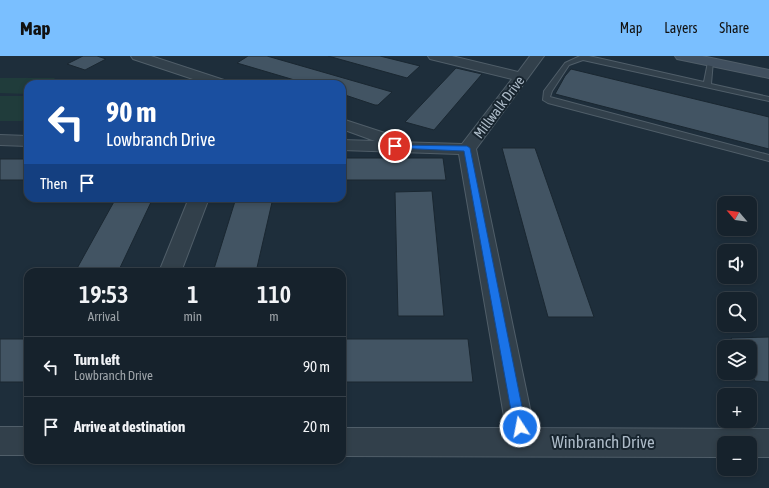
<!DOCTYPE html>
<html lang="en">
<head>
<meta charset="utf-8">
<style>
	body { margin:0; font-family:"Asap Condensed",sans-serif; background:#1f2a34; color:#f1f3f6; height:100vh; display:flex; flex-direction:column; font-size:15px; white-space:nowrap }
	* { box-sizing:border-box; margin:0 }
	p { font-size:13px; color:#9ea4a9 }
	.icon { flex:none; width:22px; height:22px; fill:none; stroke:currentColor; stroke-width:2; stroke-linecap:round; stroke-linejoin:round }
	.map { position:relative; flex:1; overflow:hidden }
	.drawer { position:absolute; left:24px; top:212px; width:322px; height:196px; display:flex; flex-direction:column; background:#16222c; border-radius:12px; box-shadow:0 2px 6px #0003,0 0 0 1px #353f48 }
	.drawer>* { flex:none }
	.guide { position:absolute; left:24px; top:24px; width:322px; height:122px; border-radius:12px; box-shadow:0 2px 6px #0003,0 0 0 1px #353f48; background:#1a4fa0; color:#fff; overflow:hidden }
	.needle { width:26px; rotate:299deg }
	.buttons { position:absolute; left:717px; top:140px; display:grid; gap:8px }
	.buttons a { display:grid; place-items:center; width:40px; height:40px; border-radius:8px; background:#16222c; box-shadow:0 2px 6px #0003,0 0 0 1px #353f48; font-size:20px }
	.pin { position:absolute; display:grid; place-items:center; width:34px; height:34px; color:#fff; margin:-17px; border:2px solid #fff; border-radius:50%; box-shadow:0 1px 4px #0007 }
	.me { position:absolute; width:44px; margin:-22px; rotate:349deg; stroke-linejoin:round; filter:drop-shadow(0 0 3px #0008) }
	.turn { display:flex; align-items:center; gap:14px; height:84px; padding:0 16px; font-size:18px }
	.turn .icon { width:52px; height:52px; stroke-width:2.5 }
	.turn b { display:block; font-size:28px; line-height:34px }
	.then { display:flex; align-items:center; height:38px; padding:0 16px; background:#0003; gap:8px; font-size:15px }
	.eta { display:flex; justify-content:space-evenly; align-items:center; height:68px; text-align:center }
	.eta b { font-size:24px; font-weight:600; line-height:28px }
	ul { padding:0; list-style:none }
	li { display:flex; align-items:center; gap:12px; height:60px; padding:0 16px; border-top:1px solid #353f48 }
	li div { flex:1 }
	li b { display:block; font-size:15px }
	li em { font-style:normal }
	header { display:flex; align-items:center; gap:24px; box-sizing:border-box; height:56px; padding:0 20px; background:#7abfff; color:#111 }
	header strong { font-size:19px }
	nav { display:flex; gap:22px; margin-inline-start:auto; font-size:14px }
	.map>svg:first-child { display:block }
	.green { fill:#203c3b }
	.building { fill:#425463; stroke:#1a2731 }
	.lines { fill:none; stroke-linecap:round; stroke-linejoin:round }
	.service-casing { stroke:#505e69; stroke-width:2 }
	.minor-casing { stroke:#505e69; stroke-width:2 }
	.secondary-casing { stroke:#505e69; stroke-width:2 }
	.service { fill:#32404b; fill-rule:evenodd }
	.minor { fill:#32404b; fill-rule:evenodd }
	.secondary { fill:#404f5e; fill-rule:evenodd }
	.route { fill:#1a73e8; stroke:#114b97 }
	.labels { text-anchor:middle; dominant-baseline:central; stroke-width:4; stroke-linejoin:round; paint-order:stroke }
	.street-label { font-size:14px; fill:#adbbc8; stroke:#18252f }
	.near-street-label { font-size:17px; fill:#adbbc8; stroke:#18252f }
</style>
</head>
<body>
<header>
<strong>Map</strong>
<nav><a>Map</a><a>Layers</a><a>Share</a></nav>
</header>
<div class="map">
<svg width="769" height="432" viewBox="0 0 769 432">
	<rect width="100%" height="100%" fill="#1e2e3b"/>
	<g class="green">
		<polygon points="0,22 55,22 49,28 28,28 28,38 0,37"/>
		<polygon points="0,40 28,40 28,58 22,65 0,65"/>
	</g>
	<g class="building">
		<polygon points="83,0 97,0 106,3 85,14 67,8"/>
		<polygon points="248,0 267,0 392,36 378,49 375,49 342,38 342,28 308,28 237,7"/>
		<polygon points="328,0 380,0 420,10 407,22"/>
		<polygon points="456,12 482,18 434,74 405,66"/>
		<polygon points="571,13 769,61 769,93 555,38 565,20"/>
		<polygon points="502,92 535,92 594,261 548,261"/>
		<polygon points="342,102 443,102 446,124 342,124"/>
		<rect x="0" y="103" width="28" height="21"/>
		<polygon points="432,135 444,260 398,260 395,136"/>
		<polygon points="116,142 153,142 118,216 75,216"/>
		<polygon points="236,142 273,142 256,216 213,216"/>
		<polygon points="769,281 769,326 755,325 750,316 750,291 736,291 731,282"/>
		<rect x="0" y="283" width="28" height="43"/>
		<polygon points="342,283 468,283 473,326 342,326"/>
	</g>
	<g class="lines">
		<g class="service-casing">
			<polygon id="service" points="580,0 589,0 704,26 708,6 713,5 711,28 769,41 769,45 583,4 569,9 552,35 550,41 769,99 769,105 548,47 543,44 544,35 565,7"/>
		</g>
		<g class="minor-casing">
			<g id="minor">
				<polygon points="131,0 151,0 227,25 229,28 208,28 133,3"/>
				<polygon points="428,0 452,0 518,16 530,0 544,0 476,93 534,372 769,373 769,401 750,401 750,387 724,387 724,401 342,400 342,372 506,372 459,98 342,94 342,84 375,85 342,73 342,63 394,80 396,84 395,86 462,88 512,23 430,3"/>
				<polygon points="0,79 28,80 28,90 0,89"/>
				<polygon points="189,142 209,142 181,216 159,216"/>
				<rect x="0" y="371" width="28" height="28"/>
			</g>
		</g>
		<g class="secondary-casing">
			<polygon id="secondary" points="675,0 702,0 769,14 769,22 682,4 677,3"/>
		</g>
		<use href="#service" class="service"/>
		<use href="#minor" class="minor"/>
		<use href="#secondary" class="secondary"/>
	</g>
	<polygon class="route" points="392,89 467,90 470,92 526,371 524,375 520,376 516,375 514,371 464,95 395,92 391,90"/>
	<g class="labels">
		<g class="street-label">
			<text transform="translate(499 51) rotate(-53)">Millwalk Drive</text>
		</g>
		<g class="near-street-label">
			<text x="603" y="386">Winbranch Drive</text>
		</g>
	</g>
</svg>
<div class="buttons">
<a><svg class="needle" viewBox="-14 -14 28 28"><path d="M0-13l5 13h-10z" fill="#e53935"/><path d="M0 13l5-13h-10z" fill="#9ea4a9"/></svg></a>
<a><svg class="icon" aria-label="sound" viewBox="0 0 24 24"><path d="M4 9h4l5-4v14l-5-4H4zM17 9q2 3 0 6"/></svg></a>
<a><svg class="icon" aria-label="search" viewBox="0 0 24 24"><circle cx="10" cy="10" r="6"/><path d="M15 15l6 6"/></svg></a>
<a><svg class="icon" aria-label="layers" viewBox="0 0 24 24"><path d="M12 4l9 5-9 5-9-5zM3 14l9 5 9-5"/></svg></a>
<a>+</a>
<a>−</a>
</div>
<div class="pin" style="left:395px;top:90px;background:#d93025"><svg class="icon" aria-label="arrive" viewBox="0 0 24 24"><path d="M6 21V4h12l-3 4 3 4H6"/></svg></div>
<svg class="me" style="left:520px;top:371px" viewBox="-20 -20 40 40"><circle r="17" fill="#1a73e8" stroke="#fff" stroke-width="3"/><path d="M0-11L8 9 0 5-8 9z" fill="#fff"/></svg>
<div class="guide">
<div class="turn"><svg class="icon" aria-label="left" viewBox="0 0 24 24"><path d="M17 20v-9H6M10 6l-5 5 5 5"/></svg><div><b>90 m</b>Lowbranch Drive</div></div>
<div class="then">Then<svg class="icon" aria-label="arrive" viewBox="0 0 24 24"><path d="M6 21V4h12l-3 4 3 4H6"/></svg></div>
</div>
<section class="drawer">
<div class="eta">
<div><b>19:53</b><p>Arrival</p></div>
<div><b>1</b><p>min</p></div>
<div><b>110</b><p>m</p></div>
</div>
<ul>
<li><svg class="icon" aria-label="left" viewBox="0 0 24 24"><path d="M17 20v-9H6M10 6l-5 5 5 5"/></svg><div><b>Turn left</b><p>Lowbranch Drive</p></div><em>90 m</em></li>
<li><svg class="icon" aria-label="arrive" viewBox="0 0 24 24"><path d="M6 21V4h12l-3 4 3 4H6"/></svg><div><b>Arrive at destination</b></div><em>20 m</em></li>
</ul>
</section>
</div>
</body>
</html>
